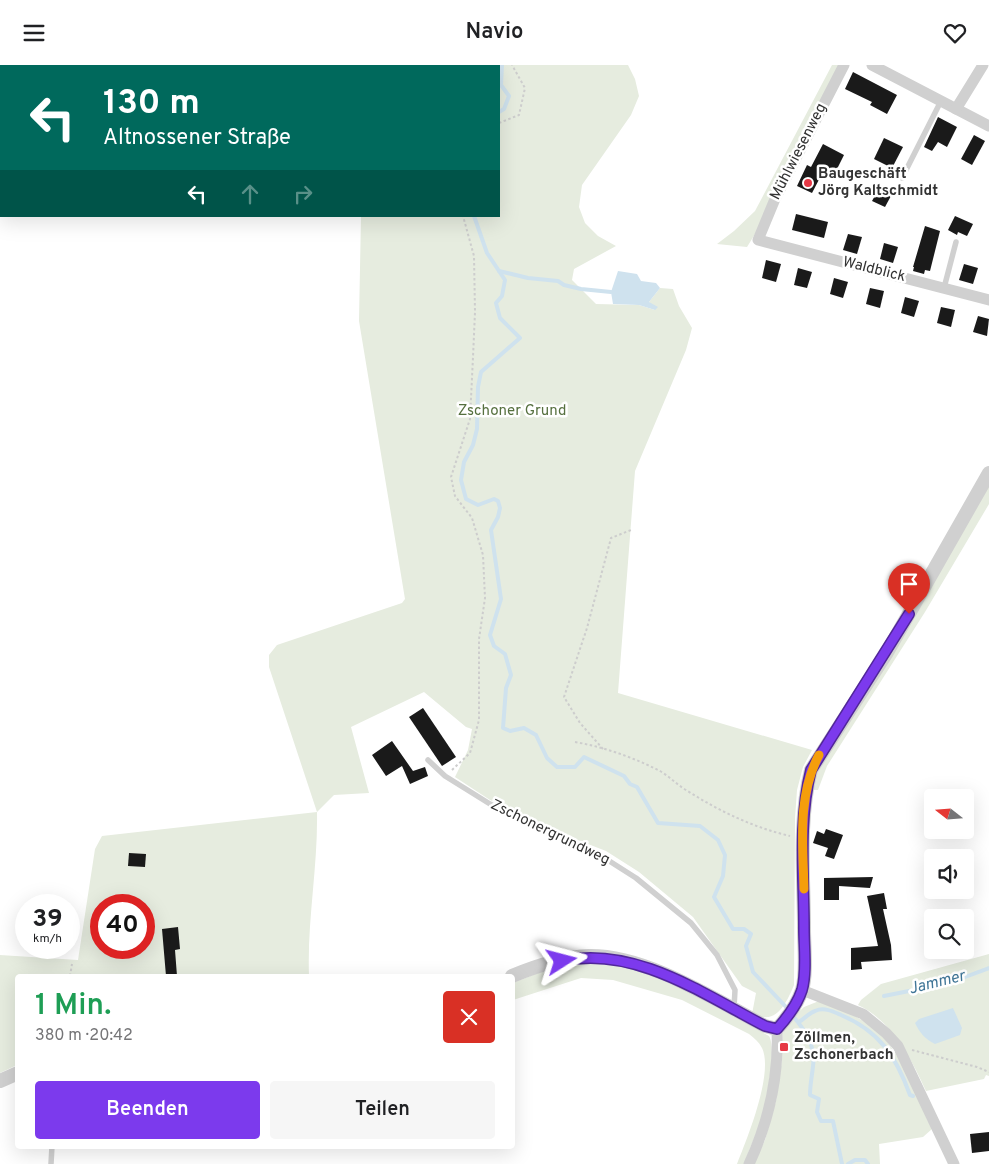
<!DOCTYPE html>
<html lang="de">
<head>
<meta charset="utf-8">
<style>
	body { margin:0; font-family:Overpass,sans-serif; background:#f6f6f6; color:#202124; height:100vh; display:flex; flex-direction:column; font-size:19px; white-space:nowrap }
	* { box-sizing:border-box; margin:0 }
	p { font-size:16px; color:#757577 }
	.icon { flex:none; width:28px; height:28px; fill:none; stroke:currentColor; stroke-width:2; stroke-linecap:round; stroke-linejoin:round }
	.map { position:relative; flex:1; overflow:hidden }
	.side { position:absolute; left:15px; top:909px; width:500px; height:175px; display:flex; flex-direction:column; background:#fff; border-radius:5px; box-shadow:0 5px 20px #0002 }
	.side>* { flex:none }
	.banner { position:absolute; left:0px; top:0px; width:500px; height:152px; box-shadow:0 5px 20px #0002; background:#00695c; color:#fff; overflow:hidden }
	.needle { width:32px; rotate:287deg }
	.fabs { position:absolute; left:924px; top:724px; display:grid; gap:10px }
	.fabs a { display:grid; place-items:center; width:50px; height:50px; border-radius:5px; background:#fff; box-shadow:0 5px 20px #0002; font-size:25px }
	.speed { position:absolute; left:15px; top:829px; display:flex; gap:10px; font-size:25px; font-weight:700; text-align:center }
	.speed>* { display:grid; place-content:center; width:65px; height:65px; border-radius:50%; background:#fff; box-shadow:0 5px 20px #0002; line-height:1 }
	.speed small { font-size:12px; font-weight:400 }
	.speed .limit { border:8px solid #d22; background:#fff; color:#111 }
	.pin { position:absolute; display:grid; place-items:center; width:42px; height:42px; color:#fff; margin:-51px -21px; border-radius:50% 50% 50% 0; rotate:-45deg; box-shadow:0 0 5px #0007 }
	.pin .icon { rotate:45deg }
	.me { position:absolute; width:55px; margin:-28px; rotate:81deg; stroke-linejoin:round; filter:drop-shadow(0 0 4px #0008) }
	.turn { display:flex; align-items:center; gap:18px; height:105px; padding:0 20px; font-size:22px }
	.turn .icon { width:65px; height:65px; stroke-width:2.5 }
	.turn b { display:block; font-size:35px; line-height:42px }
	.lanes { display:flex; align-items:center; height:48px; padding:0 20px; background:#0003; justify-content:center; gap:25px; direction:ltr }
	.lanes .off { opacity:.35 }
	.round { display:grid; place-items:center; flex:none; width:52px; height:52px; border-radius:5px; background:#f6f6f6 }
	.overview { display:flex; align-items:center; justify-content:space-between; height:85px; padding:0 20px }
	h1 { font-size:30px; font-weight:600; line-height:38px; color:#1e9e55 }
	.primary-button { display:flex; gap:10px; margin-top:auto; padding:10px 20px }
	.primary-button a { flex:1; height:58px; border-radius:5px; background:#7c3aed; color:#fff; font-size:20px; font-weight:600; line-height:58px; text-align:center }
	.primary-button a+a { background:#f6f6f6; color:#202124 }
	header { display:flex; justify-content:space-between; align-items:center; height:65px; padding:0 20px; background:#fff; font-size:22px; font-weight:600 }
	.map>svg:first-child { display:block }
	.green { fill:#e6ecdf; fill-rule:evenodd }
	.water { fill:#cfe2ee }
	.lines { fill:none; stroke-linecap:round; stroke-linejoin:round }
	.stream { stroke:#cfe2ee; stroke-width:4 }
	.building { fill:#1a1a1a }
	.path { stroke:#cdcdcd; stroke-width:2; stroke-dasharray:2.5 2.5; stroke-linecap:butt }
	.service { stroke:#d0d0d0; stroke-width:5.5 }
	.minor { stroke:#d0d0d0; stroke-width:11 }
	.tertiary { stroke:#d0d0d0; stroke-width:14 }
	.route-casing { stroke:#51269a; stroke-width:12 }
	.route { stroke:#7c3aed; stroke-width:9 }
	.slow { stroke:#f59e0b; stroke-width:9 }
	.poi-dot { fill:#e63946; stroke:#fff; stroke-width:2 }
	.labels { text-anchor:middle; dominant-baseline:central; stroke-width:5; stroke-linejoin:round; paint-order:stroke }
	.street-label { font-size:15px; fill:#333; stroke:#fff }
	.poi-label { font-size:15px; font-weight:bold; fill:#333; stroke:#fff; text-anchor:start }
	.park-label { font-size:15px; fill:#56703f; stroke:#fff }
	.water-label { font-size:16px; font-style:italic; fill:#3f7597; stroke:#fff }
</style>
</head>
<body>
<header><svg class="icon" aria-label="menu" viewBox="0 0 24 24"><path d="M4 6h16M4 12h16M4 18h16"/></svg>Navio<svg class="icon" aria-label="heart" viewBox="0 0 24 24"><path d="M12 20l-8-8c-3-5 5-10 8-4 3-6 11-1 8 4z"/></svg></header>
<div class="map">
<svg width="989" height="1099" viewBox="0 0 989 1099">
	<rect width="100%" height="100%" fill="#fff"/>
	<g class="green">
		<path d="M250,0H628L635,14L639,31L631,50L582,120L579,142L585,158L598,171L616,181L574,204L572,215L596,239L639,240L655,245L649,237L660,223L673,224L679,241L692,263L686,285L635,406L618,628L812,685L803,702L797,725L795,753L794,920C789,932 780,954 764,952C761,952 756,950 752,949L756,928L742,921L693,852L639,807L606,786L557,767L490,735L455,712L468,685L472,664L466,662L424,627L351,662L369,728L334,730L317,747C318,802 307,856 309,911H18L17,1000L0,1008V890L78,895L95,784L102,771L317,747L269,602V590L277,580L402,538L405,534L359,256L361,151H499V1ZM101,840H144V882H101Z"/>
		<polygon points="832,0 841,0 760,161 747,182 717,179 734,166 755,146"/>
		<polygon points="989,418 989,439 925,547 827,701 818,725 812,725 814,711"/>
		<path d="M989,889V1011L986,1010L984,1014L926,1026C911,993 892,956 858,940L861,935L881,919Z"/>
		<path d="M588,896L625,900L681,923L769,971C777,984 766,1040 761,1055C756,1070 749,1084 744,1099H737C747,1074 774,1008 762,983C759,977 754,973 749,969L682,935L613,915L581,913L513,935V918L548,904Z"/>
		<path d="M819,936C841,944 867,954 883,972C906,997 917,1034 932,1064L923,1072L879,1079L880,1099H754L765,1075L776,1036L782,995L783,968L792,953L804,942Z"/>
	</g>
	<g class="water">
		<polygon points="618,206 637,209 641,216 656,218 660,223 649,237 658,242 655,245 639,240 613,239 611,227"/>
		<path d="M953,943L962,963L960,970L935,979C926,975 919,967 915,958L919,954Z"/>
	</g>
	<g class="lines">
		<g class="stream">
			<polyline points="499,47 504,44 509,31 501,20 502,0"/>
			<polyline points="474,151 487,188 505,215 502,231 496,238 500,253 520,273 481,307 478,322 477,364 473,380 464,397 461,415 466,434 478,440 494,434 498,436 500,443 498,452 491,465 501,534 490,570 494,581 505,589 511,610 506,623 503,663 510,666 524,663 536,670 547,693 557,702 575,702 584,692 624,711 630,719 637,722 658,758 700,761 718,775 725,790 723,811 714,832 733,864 744,864 751,869 746,881 753,907 788,944"/>
			<polyline points="499,206 528,213 558,216 564,220 581,224 611,227"/>
			<polyline points="884,931 949,918 989,903"/>
			<path d="M792,950C805,965 816,981 813,1001C812,1011 810,1020 810,1030L819,1034L817,1047L821,1056H833L842,1099"/>
			<path d="M799,957C804,954 809,948 815,946C824,942 832,946 841,950C879,966 896,991 910,1030L913,1031"/>
			<polyline points="848,1099 855,1095 865,1095 868,1099"/>
		</g>
	</g>
	<g class="building">
		<polygon points="853,7 897,30 887,49 870,40 872,37 845,24"/>
		<polygon points="938,52 957,62 947,82 938,77 932,86 924,82"/>
		<polygon points="974,70 985,76 972,100 961,94"/>
		<polygon points="884,73 903,82 892,103 874,94"/>
		<polygon points="823,79 844,90 834,110 824,105 812,128 797,121 807,100 811,102"/>
		<polygon points="880,122 892,129 885,142 872,136"/>
		<polygon points="796,149 828,157 824,173 792,165"/>
		<polygon points="955,151 973,159 967,171 958,167 957,170 948,165"/>
		<polygon points="925,161 940,166 930,206 925,205 924,209 913,206 914,202 913,202"/>
		<polygon points="848,169 862,172 857,189 843,185"/>
		<polygon points="884,178 898,182 893,198 880,194"/>
		<polygon points="766,195 781,199 776,217 762,213"/>
		<polygon points="964,199 978,203 973,219 959,215"/>
		<polygon points="798,203 812,207 807,223 794,220"/>
		<polygon points="834,213 848,217 843,233 830,229"/>
		<polygon points="870,223 884,226 880,243 866,239"/>
		<polygon points="905,232 919,236 914,252 901,248"/>
		<polygon points="941,242 955,245 951,262 937,258"/>
		<polygon points="978,251 989,254 987,271 973,267"/>
		<polygon points="423,643 456,692 442,701 409,652"/>
		<polygon points="392,676 413,706 425,702 428,711 410,719 402,701 386,711 372,690"/>
		<polygon points="826,764 843,770 834,794 825,791 828,783 813,778 817,766 824,769"/>
		<polygon points="129,788 146,789 145,802 128,801"/>
		<polygon points="873,812 870,823 839,821 839,835 824,835 824,813"/>
		<polygon points="884,828 887,844 883,844 891,880 892,895 861,897 862,904 851,905 851,883 878,881 867,831"/>
		<polygon points="178,862 180,884 175,885 177,911 166,911 162,864"/>
		<polygon points="989,1067 989,1086 972,1088 970,1069"/>
	</g>
	<g class="lines">
		<g class="path">
			<polyline points="459,0 459,1"/>
			<polyline points="499,58 519,50 525,23 512,0"/>
			<path d="M575,677C604,682 632,692 658,705C668,710 676,719 686,725C719,746 752,762 790,771"/>
			<polyline points="603,684 580,658 564,632 587,563 611,473 631,465"/>
			<polyline points="452,705 470,688 479,655 479,574 485,533 483,490 472,453 455,431 451,412 470,354 473,292 475,247 474,191 463,151"/>
			<polyline points="70,911 72,899"/>
			<polyline points="912,985 977,1002 989,1007"/>
		</g>
		<g class="service">
			<polyline points="902,113 941,36"/>
			<polyline points="944,223 956,177"/>
			<polyline points="428,695 445,711 490,739 554,771 603,792 636,813 691,858 717,890 735,925 734,943"/>
			<polyline points="51,1099 52,1081"/>
		</g>
		<g class="minor">
			<polyline points="844,0 775,134 758,175 989,235"/>
			<polyline points="872,0 989,61"/>
			<polyline points="956,44 983,0"/>
			<polyline points="802,925 863,949 886,968 898,981 954,1099"/>
			<path d="M749,1099C769,1056 779,1011 777,964"/>
		</g>
		<g class="tertiary">
			<path d="M512,911C536,901 563,892 589,891C647,890 715,935 765,961L777,964C787,953 797,940 802,925C807,909 804,882 804,864C804,812 798,756 811,705L886,589L989,408"/>
			<polyline points="0,1016 18,1008"/>
		</g>
	</g>
	<g class="lines">
		<g class="route-casing">
			<path id="route" d="M562,896C634,880 703,929 765,961L777,964C787,953 797,940 802,925C807,907 804,883 804,864C804,812 798,756 811,705L909,549"/>
		</g>
		<use href="#route" class="route"/>
		<path class="slow" d="M804,824C803,780 797,731 819,690"/>
	</g>
	<g class="poi-dot">
		<circle cx="808" cy="118" r="5"/>
		<rect x="779" y="977" width="10" height="10" rx="2.5"/>
	</g>
	<g class="labels">
		<g class="street-label">
			<text transform="translate(799 87) rotate(-63)">Mühlwiesenweg</text>
			<text transform="translate(874 205) rotate(14)">Waldblick</text>
			<text transform="translate(550 768) rotate(26)">Zschonergrundweg</text>
		</g>
		<g class="poi-label">
			<text x="818" y="109">Baugeschäft<tspan x="818" dy="17">Jörg Kaltschmidt</tspan></text>
			<text x="794" y="973">Zöllmen,<tspan x="794" dy="17">Zschonerbach</tspan></text>
		</g>
		<g class="park-label">
			<text x="512" y="346">Zschoner Grund</text>
		</g>
		<g class="water-label">
			<text transform="translate(937 918) rotate(-14)">Jammer</text>
		</g>
	</g>
</svg>
<div class="fabs">
<a><svg class="needle" viewBox="-14 -14 28 28"><path d="M0-13l5 13h-10z" fill="#e53935"/><path d="M0 13l5-13h-10z" fill="#757577"/></svg></a>
<a><svg class="icon" aria-label="sound" viewBox="0 0 24 24"><path d="M4 9h4l5-4v14l-5-4H4zM17 9q2 3 0 6"/></svg></a>
<a><svg class="icon" aria-label="search" viewBox="0 0 24 24"><circle cx="10" cy="10" r="6"/><path d="M15 15l6 6"/></svg></a>
</div>
<div class="speed"><div>39<small>km/h</small></div><div class="limit">40</div></div>
<div class="pin" style="left:909px;top:549px;background:#d93025"><svg class="icon" aria-label="arrive" viewBox="0 0 24 24"><path d="M6 21V4h12l-3 4 3 4H6"/></svg></div>
<svg class="me" style="left:562px;top:896px" viewBox="-20 -20 40 40"><path d="M0-17L14 15 0 8-14 15z" fill="#7c3aed" stroke="#fff" stroke-width="4"/></svg>
<div class="banner">
<div class="turn"><svg class="icon" aria-label="left" viewBox="0 0 24 24"><path d="M17 20v-9H6M10 6l-5 5 5 5"/></svg><div><b>130 m</b>Altnossener Straße</div></div>
<div class="lanes"><svg class="icon" aria-label="left" viewBox="0 0 24 24"><path d="M17 20v-9H6M10 6l-5 5 5 5"/></svg><svg class="icon off" aria-label="ahead" viewBox="0 0 24 24"><path d="M12 20V5M6 11l6-6 6 6"/></svg><svg class="icon off" aria-label="right" viewBox="0 0 24 24"><path d="M7 20v-9h11M14 6l5 5-5 5"/></svg></div>
</div>
<section class="side">
<div class="overview"><div><h1>1 Min.</h1><p>380 m · 20:42</p></div><a class="round" style="background:#d93025;color:#fff"><svg class="icon" aria-label="close" viewBox="0 0 24 24"><path d="M6 6l12 12M18 6L6 18"/></svg></a></div>
<div class="primary-button"><a>Beenden</a><a>Teilen</a></div>
</section>
</div>
</body>
</html>
